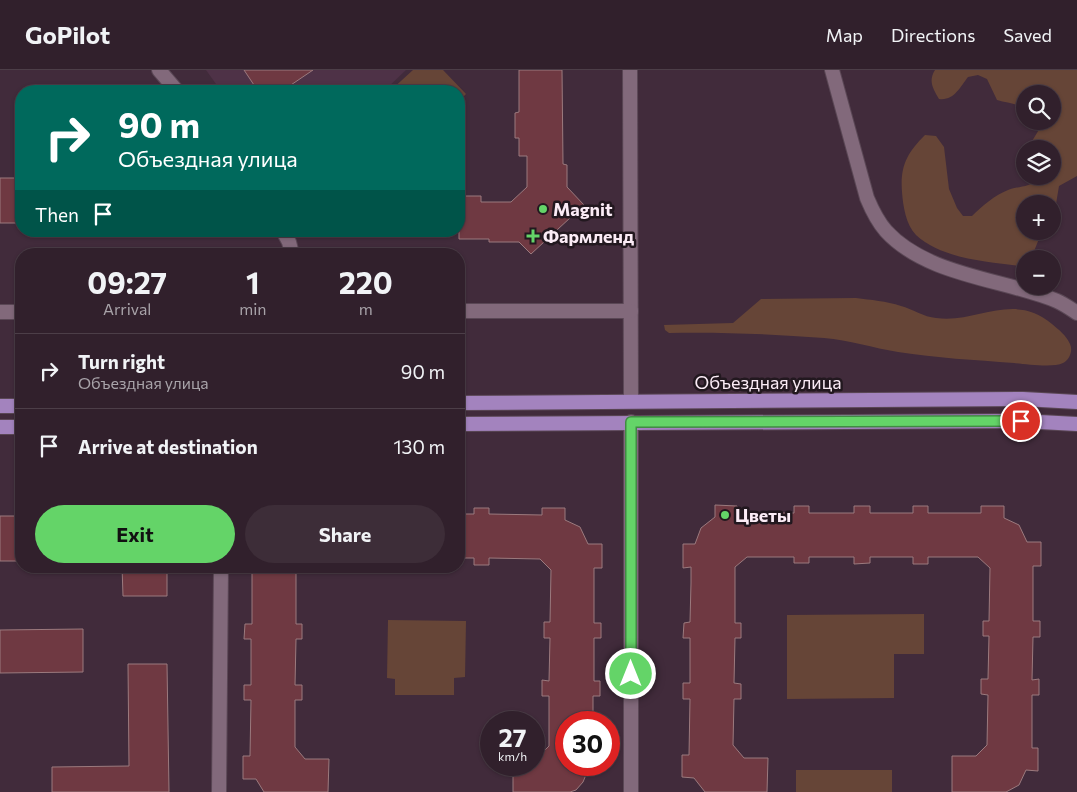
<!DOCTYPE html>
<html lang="en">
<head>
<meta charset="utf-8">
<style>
	body { margin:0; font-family:Commissioner,sans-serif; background:#3d2d38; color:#f1f3f6; height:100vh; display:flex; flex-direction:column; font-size:19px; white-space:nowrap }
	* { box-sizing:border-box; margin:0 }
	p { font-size:16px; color:#a8a3a9 }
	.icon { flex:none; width:28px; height:28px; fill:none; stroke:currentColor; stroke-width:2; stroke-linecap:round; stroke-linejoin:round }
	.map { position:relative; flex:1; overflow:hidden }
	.details { position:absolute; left:15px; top:178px; width:450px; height:325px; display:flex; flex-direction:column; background:#31202c; border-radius:20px; box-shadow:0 1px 4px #0004,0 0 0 1px #4c3e48 }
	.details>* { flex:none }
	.hud { position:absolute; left:15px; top:15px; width:450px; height:152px; border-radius:20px; box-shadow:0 1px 4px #0004,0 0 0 1px #4c3e48; background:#00695c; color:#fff; overflow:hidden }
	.fabs { position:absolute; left:1016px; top:15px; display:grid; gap:10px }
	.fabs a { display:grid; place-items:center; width:45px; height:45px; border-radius:50%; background:#31202c; box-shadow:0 1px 4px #0004,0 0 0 1px #4c3e48; font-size:25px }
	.speed { position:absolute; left:480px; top:641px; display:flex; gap:10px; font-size:25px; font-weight:700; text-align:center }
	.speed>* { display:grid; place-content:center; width:65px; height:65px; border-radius:50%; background:#31202c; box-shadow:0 1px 4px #0004,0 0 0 1px #4c3e48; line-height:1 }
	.speed small { font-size:12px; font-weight:400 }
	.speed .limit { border:8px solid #d22; background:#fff; color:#111 }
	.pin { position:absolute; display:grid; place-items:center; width:42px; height:42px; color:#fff; margin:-21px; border:2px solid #fff; border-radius:50%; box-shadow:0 1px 5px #0007 }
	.me { position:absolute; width:55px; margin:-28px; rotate:0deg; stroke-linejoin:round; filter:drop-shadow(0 0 4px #0008) }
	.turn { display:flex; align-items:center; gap:18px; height:105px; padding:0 20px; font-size:22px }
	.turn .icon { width:65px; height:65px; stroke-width:2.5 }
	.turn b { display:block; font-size:35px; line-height:42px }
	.then { display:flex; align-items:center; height:48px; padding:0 20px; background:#0003; gap:10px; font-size:19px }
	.eta { display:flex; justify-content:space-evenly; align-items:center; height:85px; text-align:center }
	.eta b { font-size:30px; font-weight:700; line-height:35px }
	.cta { display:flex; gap:10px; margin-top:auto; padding:10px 20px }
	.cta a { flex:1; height:58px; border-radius:30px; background:#64d468; color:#111; font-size:20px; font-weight:700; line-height:58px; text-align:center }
	.cta a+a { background:#3d2d38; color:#f1f3f6 }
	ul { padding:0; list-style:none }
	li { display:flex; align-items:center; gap:15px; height:75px; padding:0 20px; border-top:1px solid #4c3e48 }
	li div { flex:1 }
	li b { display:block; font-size:19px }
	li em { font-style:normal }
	header { display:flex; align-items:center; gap:30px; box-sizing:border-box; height:70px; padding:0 25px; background:#31202c; border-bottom:1px solid #4c3e48 }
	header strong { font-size:24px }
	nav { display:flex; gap:28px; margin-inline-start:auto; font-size:18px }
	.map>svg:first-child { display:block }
	.built { fill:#4e3247 }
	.green { fill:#664537 }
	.building { fill:#6f3942; stroke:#9b7a7e }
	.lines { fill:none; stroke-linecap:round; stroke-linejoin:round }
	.minor-casing { stroke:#5a4755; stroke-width:16 }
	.primary-casing { stroke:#5a4755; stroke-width:16 }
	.minor { stroke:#82697b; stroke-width:14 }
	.primary { stroke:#a383be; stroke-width:14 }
	.route-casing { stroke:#418a44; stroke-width:12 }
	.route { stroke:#64d468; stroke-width:9 }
	.poi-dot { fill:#64d468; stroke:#22181f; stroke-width:2 }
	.labels { text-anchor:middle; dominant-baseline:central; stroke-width:5; stroke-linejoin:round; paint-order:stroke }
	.poi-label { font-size:18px; font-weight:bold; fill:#fbecf6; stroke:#22181f; text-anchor:start }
	.street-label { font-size:18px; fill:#fbecf6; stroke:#22181f }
</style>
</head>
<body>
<header>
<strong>GoPilot</strong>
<nav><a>Map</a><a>Directions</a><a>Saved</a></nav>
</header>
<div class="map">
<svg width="1077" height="722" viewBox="0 0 1077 722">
	<rect width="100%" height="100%" fill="#412b3b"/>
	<polygon class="built" points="206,0 406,0 384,21 221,21"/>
	<g class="green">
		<polygon points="413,0 443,0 466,24 459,31 459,21 390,21"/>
		<path d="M935,0H1077V106L1059,116L1055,140L1053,144L1052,134H1025V161H1042L1031,189H1025V194L1021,196C988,192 942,189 916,165C906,155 903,136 902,122C900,96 907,83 925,65L936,66L944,77L949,119L957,138L963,146H972C982,136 995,125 1008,120C1021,115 1030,119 1039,106H1052V79H1030L1029,76L1040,58L1038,51H1052V24H1025V39C1017,33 1007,33 997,30L987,9L978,5L968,7C960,17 954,31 939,29C933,19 928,11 935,0Z"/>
		<path d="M856,228C871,230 886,231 901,236C912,239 924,247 936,248C977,254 1013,221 1052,254C1059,260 1066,265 1070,274C1073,280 1070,290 1063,293C1053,298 1026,294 1014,293C975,290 936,288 898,282C873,278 849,270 824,268C772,264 721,262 669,263L665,260L664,255L733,253L761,229Z"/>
		<polygon points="924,544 924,584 894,584 894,628 787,629 787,545"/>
		<polygon points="388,550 466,551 465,607 454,608 454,625 395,625 395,609 387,608"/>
		<rect x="796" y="700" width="96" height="22"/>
	</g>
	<g class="building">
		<polygon points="244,0 313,0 282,21 258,21"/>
		<polygon points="519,0 562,0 563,94 567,95 567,117 584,135 531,184 519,172 489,172 489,169 459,169 459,126 481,126 481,132 511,132 527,117 527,86 519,86 519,68 515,68 515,43 519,42"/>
		<rect x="0" y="108" width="21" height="45"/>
		<polygon points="715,435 737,436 737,443 794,443 794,436 809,436 809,443 854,443 854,436 870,436 870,443 913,443 913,436 928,436 928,443 981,443 981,436 1004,436 1004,448 1019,455 1027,472 1041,472 1041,496 1033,496 1033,551 1040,551 1040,567 1033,567 1032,610 1039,609 1039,625 1032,625 1032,678 1038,678 1038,701 1026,700 1019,715 1006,722 952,722 952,686 976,686 987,675 988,625 981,624 981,609 988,609 989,566 983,566 983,551 989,551 990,498 978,487 928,487 928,494 913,494 913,487 870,487 870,493 854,494 854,487 809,487 809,493 794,493 794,487 747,487 735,497 735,553 741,553 741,568 735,568 734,613 741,614 741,629 734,629 733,675 744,688 768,688 767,722 705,722 694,708 682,707 682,685 689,685 690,629 683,629 683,613 690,613 690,568 683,568 684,553 690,552 691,513 691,497 683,498 683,474 695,474 701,458 715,447"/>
		<polygon points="474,438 489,438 489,444 542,445 542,438 565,438 565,450 580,457 588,474 602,474 602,498 594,498 594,553 601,553 601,568 594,568 594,611 600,611 600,626 593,626 593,652 566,652 566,695 590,695 583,712 576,720 570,722 513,722 513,695 534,695 534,691 549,676 549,626 542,626 542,610 549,611 550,568 544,568 544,552 550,552 551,500 540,489 489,488 489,495 474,495 474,488 459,488 459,444 474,444"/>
		<rect x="0" y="446" width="21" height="45"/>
		<polygon points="122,496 167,496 167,526 123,526"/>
		<polygon points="252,496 296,496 296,554 302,554 302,569 296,569 295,615 302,615 302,630 295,630 295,677 305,689 329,689 328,722 264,722 256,709 243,709 243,686 250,686 251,630 244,630 244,615 251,615 251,569 244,569 245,554 252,554"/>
		<polygon points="83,559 83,602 0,603 0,560"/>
		<polygon points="128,594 167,594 169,722 52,722 52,697 129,696"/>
	</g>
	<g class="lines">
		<g class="minor-casing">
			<g id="minor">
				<polyline points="159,0 177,21"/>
				<polyline points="630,0 631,331"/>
				<path d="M832,0L867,128C872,140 878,152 886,161C927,206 1004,209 1057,231C1064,234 1071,239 1077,243"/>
				<polyline points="283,161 289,172 292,184"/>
				<polyline points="459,241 631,241"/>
				<polyline points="0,242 21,242"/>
				<polyline points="219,722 221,496"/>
				<polyline points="631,722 631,352"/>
			</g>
		</g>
		<g class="primary-casing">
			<g id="primary">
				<polyline points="459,333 1023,329 1077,332"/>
				<polyline points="0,336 21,336"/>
				<polyline points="459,354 1021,351 1077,354"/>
				<polyline points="0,357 21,357"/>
			</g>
		</g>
		<use href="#minor" class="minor"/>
		<use href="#primary" class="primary"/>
	</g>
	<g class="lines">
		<g class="route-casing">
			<polyline id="route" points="631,604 631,352 1021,351"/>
		</g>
		<use href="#route" class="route"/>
	</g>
	<g class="poi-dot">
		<circle cx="543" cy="139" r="5"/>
		<path d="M530.5 158.5h5v5h5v5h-5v5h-5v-5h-5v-5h5z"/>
		<circle cx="725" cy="445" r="5"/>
	</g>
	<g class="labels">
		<g class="poi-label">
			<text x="553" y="139">Magnit</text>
			<text x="543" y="166">Фармленд</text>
			<text x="735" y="445">Цветы</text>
		</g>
		<g class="street-label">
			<text x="768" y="312">Объездная улица</text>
		</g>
	</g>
</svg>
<div class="fabs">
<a><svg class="icon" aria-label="search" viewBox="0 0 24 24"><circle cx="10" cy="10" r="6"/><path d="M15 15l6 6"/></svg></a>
<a><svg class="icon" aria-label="layers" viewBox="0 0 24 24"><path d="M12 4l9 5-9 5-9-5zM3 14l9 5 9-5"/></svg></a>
<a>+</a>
<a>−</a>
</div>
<div class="speed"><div>27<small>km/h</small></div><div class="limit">30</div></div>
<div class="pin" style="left:1021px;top:351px;background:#d93025"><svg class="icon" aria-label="arrive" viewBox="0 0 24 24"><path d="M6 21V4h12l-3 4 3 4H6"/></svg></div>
<svg class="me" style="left:631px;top:604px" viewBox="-20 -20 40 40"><circle r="17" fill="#64d468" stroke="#fff" stroke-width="3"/><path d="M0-11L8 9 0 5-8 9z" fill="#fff"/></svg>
<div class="hud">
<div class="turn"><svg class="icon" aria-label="right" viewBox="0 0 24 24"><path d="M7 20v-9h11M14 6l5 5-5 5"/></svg><div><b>90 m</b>Объездная улица</div></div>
<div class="then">Then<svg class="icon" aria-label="arrive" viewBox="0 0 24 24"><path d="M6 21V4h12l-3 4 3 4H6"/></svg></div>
</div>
<section class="details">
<div class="eta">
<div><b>09:27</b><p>Arrival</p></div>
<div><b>1</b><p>min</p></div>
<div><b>220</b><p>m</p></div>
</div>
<ul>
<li><svg class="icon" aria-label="right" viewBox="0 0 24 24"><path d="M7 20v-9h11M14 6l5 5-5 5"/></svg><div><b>Turn right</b><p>Объездная улица</p></div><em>90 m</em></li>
<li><svg class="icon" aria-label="arrive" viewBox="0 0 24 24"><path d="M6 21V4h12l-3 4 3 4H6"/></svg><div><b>Arrive at destination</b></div><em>130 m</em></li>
</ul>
<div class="cta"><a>Exit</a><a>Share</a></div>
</section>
</div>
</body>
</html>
